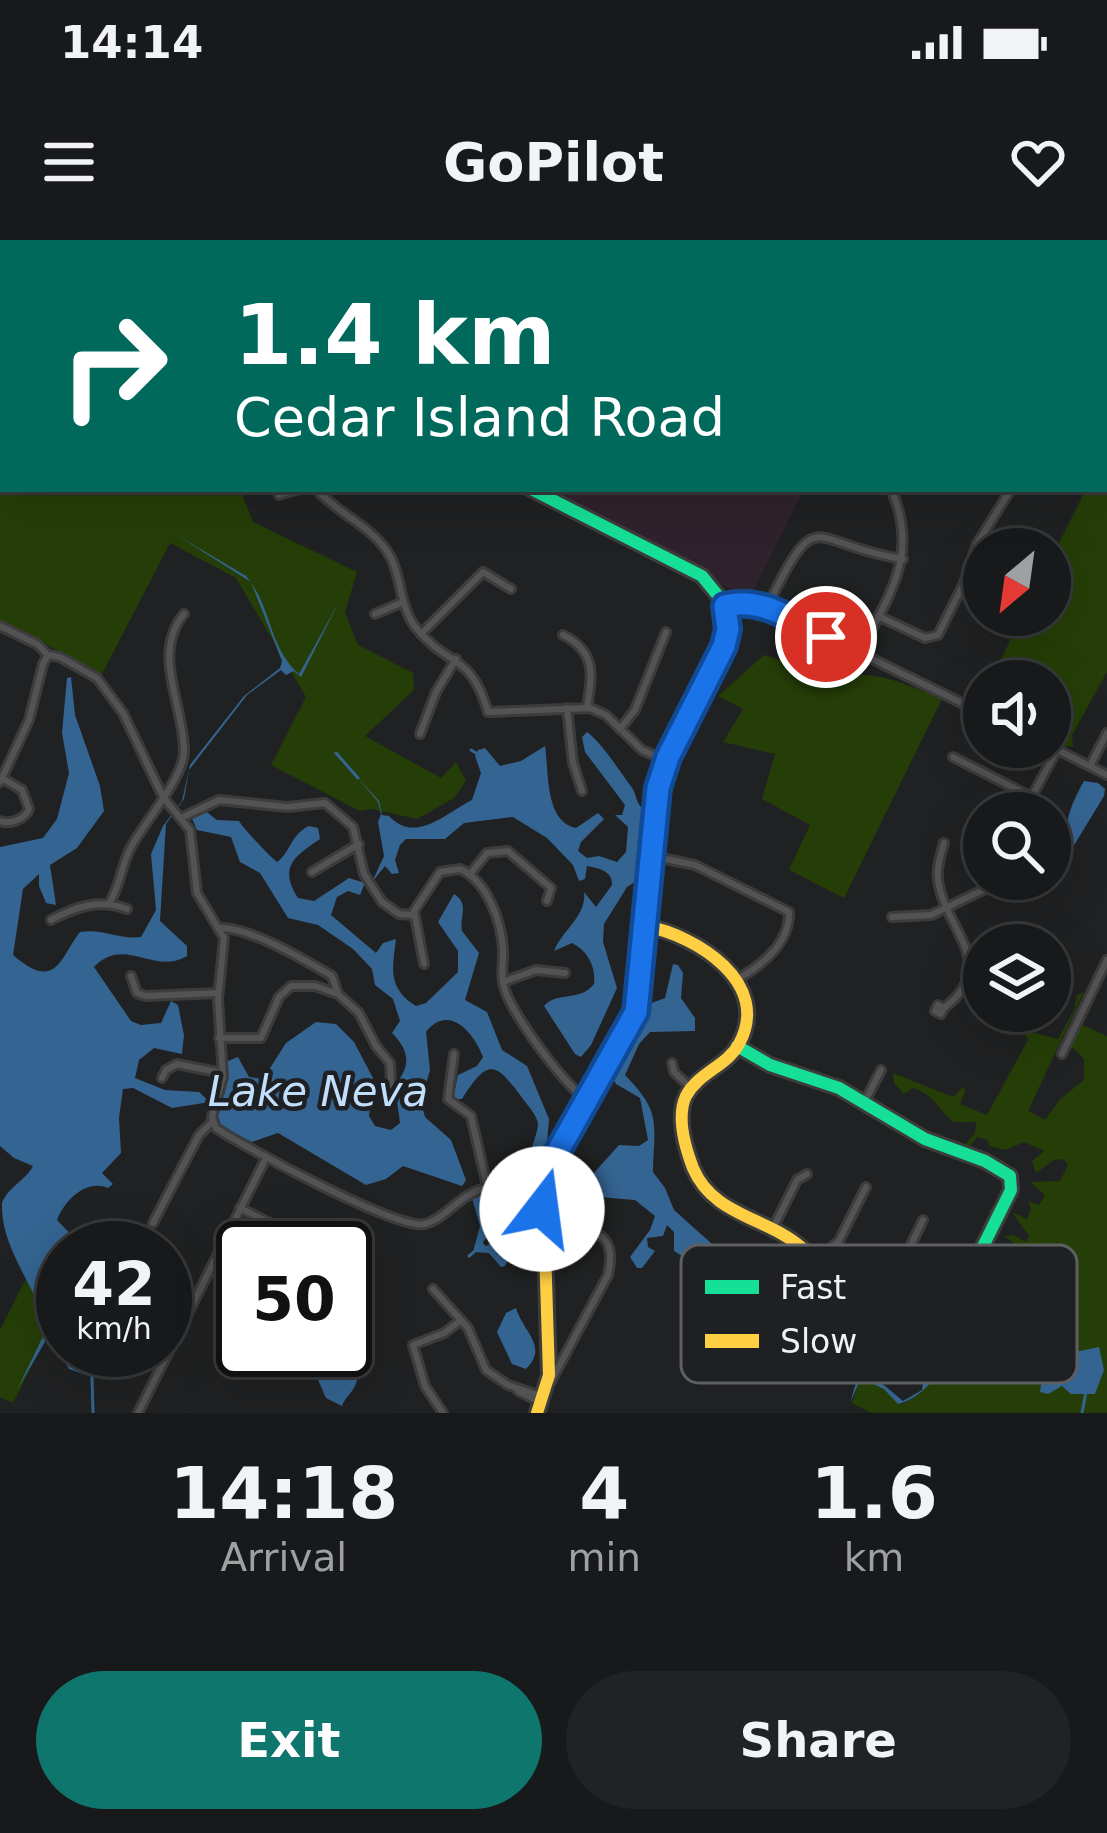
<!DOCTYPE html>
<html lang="en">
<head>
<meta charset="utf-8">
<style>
	body { margin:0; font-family:"DejaVu Sans",sans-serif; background:#212223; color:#f1f3f6; height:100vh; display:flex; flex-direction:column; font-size:45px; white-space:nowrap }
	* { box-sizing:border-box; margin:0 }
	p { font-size:39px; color:#9fa0a2 }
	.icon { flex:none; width:66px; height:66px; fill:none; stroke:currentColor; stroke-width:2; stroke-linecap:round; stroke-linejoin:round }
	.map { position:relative; height:1173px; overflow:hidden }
	.side { display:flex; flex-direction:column; background:#18191a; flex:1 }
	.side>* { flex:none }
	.guide { position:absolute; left:0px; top:0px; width:1107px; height:252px; box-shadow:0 12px 48px #0002,0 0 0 3px #363839; background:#00695c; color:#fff; overflow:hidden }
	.needle { width:78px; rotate:209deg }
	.controls { position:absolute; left:963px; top:288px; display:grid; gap:24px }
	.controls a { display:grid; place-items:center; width:108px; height:108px; border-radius:50%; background:#18191a; box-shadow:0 12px 48px #0002,0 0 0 3px #363839; font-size:60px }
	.speed { position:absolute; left:36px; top:981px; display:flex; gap:24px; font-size:60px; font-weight:700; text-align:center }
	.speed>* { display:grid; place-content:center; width:156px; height:156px; border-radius:50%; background:#18191a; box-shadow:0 12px 48px #0002,0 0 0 3px #363839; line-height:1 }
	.speed small { font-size:30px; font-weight:400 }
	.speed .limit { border:6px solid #111; border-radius:18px; background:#fff; color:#111 }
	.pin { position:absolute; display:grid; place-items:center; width:102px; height:102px; color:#fff; margin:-51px; border:6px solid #fff; border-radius:50%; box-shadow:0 3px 12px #0007 }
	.me { position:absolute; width:132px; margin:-66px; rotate:15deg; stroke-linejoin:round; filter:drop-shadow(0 0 9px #0008) }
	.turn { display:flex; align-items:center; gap:42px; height:252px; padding:0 36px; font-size:54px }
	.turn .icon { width:156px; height:156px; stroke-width:2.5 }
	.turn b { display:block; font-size:84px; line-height:102px }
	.eta { display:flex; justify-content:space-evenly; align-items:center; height:204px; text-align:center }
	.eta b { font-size:72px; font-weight:600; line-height:84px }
	.cta { display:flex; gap:24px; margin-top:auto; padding:24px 36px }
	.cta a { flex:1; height:138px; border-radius:72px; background:#0f766e; color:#fff; font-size:48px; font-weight:600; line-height:138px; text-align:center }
	.cta a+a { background:#212223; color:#f1f3f6 }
	.status { display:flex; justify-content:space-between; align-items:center; height:84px; padding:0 60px; background:#18191a; direction:ltr }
	.status svg { height:33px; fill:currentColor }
	header { display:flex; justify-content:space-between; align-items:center; height:156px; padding:0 36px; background:#18191a; font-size:54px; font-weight:600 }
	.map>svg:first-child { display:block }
	.education { fill:#2f222c }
	.green { fill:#253e07 }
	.water { fill:#346491 }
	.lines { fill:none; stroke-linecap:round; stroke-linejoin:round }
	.stream { stroke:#346491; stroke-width:3 }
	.street-casing { stroke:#3c3c3d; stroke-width:12 }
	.fast-casing { stroke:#3c3c3d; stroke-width:18 }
	.slow-casing { stroke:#3c3c3d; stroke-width:18 }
	.street { stroke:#535355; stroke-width:6 }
	.fast { stroke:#16e098; stroke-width:12 }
	.slow { stroke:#ffcf43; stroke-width:12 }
	.route-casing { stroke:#114b97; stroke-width:30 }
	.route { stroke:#1a73e8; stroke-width:21 }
	.labels { text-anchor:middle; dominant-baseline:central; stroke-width:9; stroke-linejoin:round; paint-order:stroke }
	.water-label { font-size:42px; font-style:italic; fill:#c1defb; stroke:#1f2023 }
	.key { fill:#1f2023; stroke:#5e5f61; stroke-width:3 }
	.key-label { font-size:33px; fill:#f0f1f3 }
</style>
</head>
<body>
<div class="status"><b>14:14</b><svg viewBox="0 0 49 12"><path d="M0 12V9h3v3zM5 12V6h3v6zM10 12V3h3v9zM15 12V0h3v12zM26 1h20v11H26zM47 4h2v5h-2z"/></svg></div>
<header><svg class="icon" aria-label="menu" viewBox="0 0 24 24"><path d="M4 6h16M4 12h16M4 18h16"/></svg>GoPilot<svg class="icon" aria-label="heart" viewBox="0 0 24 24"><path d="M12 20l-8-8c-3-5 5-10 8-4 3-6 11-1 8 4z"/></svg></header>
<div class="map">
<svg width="1107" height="1173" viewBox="0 0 1107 1173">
	<rect width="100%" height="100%" fill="#202122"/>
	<polygon class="education" points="539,249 804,249 749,359"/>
	<g class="green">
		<polygon points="0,37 3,249 240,249 253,282 357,332 345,372 358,405 413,433 414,450 365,496 441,538 456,522 466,541 454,558 417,579 372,569 360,571 271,525 306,457 236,338 170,303 102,434 0,380"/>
		<polygon points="1107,207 1107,432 1072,495 1073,507 1067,506 1064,511 1050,504 1050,441 990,441 1023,375 1050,375 1050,321 1086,249 1104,249"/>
		<path d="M764,415L789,422L820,442C864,424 900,442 942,459L844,658L789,630L810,585L762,559L775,514L723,502L743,469L718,456Z"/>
		<path d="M1084,752L1028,871L1045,880L1060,859L1084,840V819L1071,806L1080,784L1107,796V1173H871L852,1163L860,1138L884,1148L902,1164C928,1152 939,1129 963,1114L967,1116L974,1104L960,1112L958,1106L963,1098L977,1093L983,1081L963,1071L969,1049L1001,1054L990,1037L1004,1032L1005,1028L997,1019L999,1015L1012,1014L1014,1003L1004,996L1014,995L1026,1002L1029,996L1012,972L1027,979L1031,969L1028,961L1039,965L1045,955L1030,942L1060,941L1068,925L1064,919L1054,920L1036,933L1032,921L1044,911L1024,902L1006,910L989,906L988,900L977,897L967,911L963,907L975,893L976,882H954C938,870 934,854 913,848L904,854L894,843L893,833L953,857L963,847L965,851L960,864L987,875L1028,800L1023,790L1058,799L1074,770L1077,755Z"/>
		<polygon points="30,1031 63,1064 13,1163 0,1157 0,1090"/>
	</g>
	<g class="water">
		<path d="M175,294L246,336C272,366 268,407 299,434L339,362L301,437L294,431L286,435L281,430L247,455L189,530L184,559L166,584L160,681L187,706V716C153,736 125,695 94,727L131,781L141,785L161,783L171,761L178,765L184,795L182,814L154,808L139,820L135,838L165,850L199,852L210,862L172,868L133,848L123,849L119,878L121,913L102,933L113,944L108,948C86,939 65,960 57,980L84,1008H63V1110H103V1127L92,1137L69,1129L49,1095L17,1150L47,1088C36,1046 0,1008 2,963C8,947 26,940 33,926L14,918L0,906V607L43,598L57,579L69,533L62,493L67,438L71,437L75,475L100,546L104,571L77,608L50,625L56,665L46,663L39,646V634L23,649L13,715C57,753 60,717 80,692C103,688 119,700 141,697L156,670L151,614L163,586L182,561L190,525L244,456L280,428L282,421L251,342Z"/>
		<path d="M587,492C602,503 618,529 630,545C638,555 634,561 644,570L641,638L627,647L604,684L603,702L617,748L591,805L581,817L575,814L544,766C557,751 580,762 594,744C596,727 588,711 572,703L554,711C562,690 587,676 584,652L596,667L612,645C613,631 598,628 587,626L585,639L579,641L573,625L547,598L513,577L464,583L445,599H406L400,605L395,620L399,633L392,634L385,626L372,642L384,616L378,582L381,574L378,562L358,538L379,561L382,575L389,576C416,605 447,572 472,560L481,533L475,516L478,510L485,508L500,526L521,521L545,506C549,529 544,582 576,588L598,573L604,579L581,602L578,611L587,618L599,616L617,622L626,612L628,587L615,575H622L625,565L585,512L582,497Z"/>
		<path d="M1084,541L1098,543L1105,549L1104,556L1073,607C1059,587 1073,561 1084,541Z"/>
		<path d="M204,570L217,580L239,581C244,589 269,616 277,622C290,613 291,594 309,586L318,588L320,599C295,616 278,627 298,658L314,661L349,638L365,643L360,655L348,651L337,657L331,675L376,713L383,703L396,699C393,725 386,748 416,766L426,763L458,732V711L438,682L454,654C470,664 459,676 462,691L479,713L465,760L487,772L502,810L527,826L549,879L545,927L531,914C532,904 537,894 538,885C538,876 528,866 523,859C495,821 488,818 462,859H453L458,835L477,826L483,817C474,792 448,763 426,792L430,830L421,862L425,877L451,900L466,940L462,946L403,926L386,939L366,945L278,893L252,902L220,887L215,872L228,821L238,817L249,837L263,839L286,803L316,782L336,784L354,802L373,838L369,876L375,886L391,890L400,883L395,845C411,826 410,811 392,793L400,781L393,759L375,745L372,729L353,709L318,685L288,678L260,633L240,622L231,597L197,590L191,576Z"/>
		<path d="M673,724L678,725L683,733L681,758L695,778V791L650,792L639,804L625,835C662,873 654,882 653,932L665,948L674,970L721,1012L749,1020L782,1040L785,1044L780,1083L885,1146L903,1161L922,1150L924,1137L929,1142C949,1103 998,1097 1035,1089L1061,1115L1099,1107L1104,1130L1095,1154H1071L1062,1146L1048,1154L1040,1152L1043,1132L1059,1116L1038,1092L1031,1090L974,1105L967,1117L963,1114C937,1129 927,1157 898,1164L884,1149L861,1138L850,1163L858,1136L777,1084L779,1052C757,1036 748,1035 723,1029L718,1038L674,1011V992L667,985L663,996L647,998L648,1007L655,1011L642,1028H637L630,1017L650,990L655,976L635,960L599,957L594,962L600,988L593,986L576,947L552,929L560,924L579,933L593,934L619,905L639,906L648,900L640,858L616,844L612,837L649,764L665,758Z"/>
		<path d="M482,953C492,959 501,979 493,991C490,996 485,998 483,1003L486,1006L495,1001L509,1018L505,1026L501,1027L489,1013L473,1012L480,986L472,958Z"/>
		<path d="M516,1068C523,1092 549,1106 526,1129L512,1124L497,1092L506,1073Z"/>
		<path d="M345,1075C360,1093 366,1130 352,1151C348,1156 344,1160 342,1166L326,1158L305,1110H345Z"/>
	</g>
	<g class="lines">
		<g class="stream">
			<polyline points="206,0 208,3"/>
			<polyline points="1104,140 1107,138"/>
			<polyline points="471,510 476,513"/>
			<polyline points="336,513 358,538"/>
			<polyline points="469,1016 474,1012"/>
			<polyline points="92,1137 93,1173"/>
			<polyline points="1082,1173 1086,1152"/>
		</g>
		<g class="street-casing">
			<g id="street">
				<polyline points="1040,0 1046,3"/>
				<polyline points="0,1 3,5"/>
				<polyline points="317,3 318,0"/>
				<polyline points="380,3 382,0"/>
				<polyline points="673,3 682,3"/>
				<polyline points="982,3 985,0"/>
				<polyline points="1104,30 1107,31"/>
				<path d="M316,249C337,273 368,284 387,311C403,335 398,367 417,389C449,428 471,413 488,472L590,468L606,475L642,510L667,521"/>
				<polyline points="279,255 299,249"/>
				<polyline points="725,366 745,363 767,367 984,474"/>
				<path d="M767,367C820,259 808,305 903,319"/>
				<polyline points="375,374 403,362"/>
				<polyline points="878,376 925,398 938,395 964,343 977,304 1011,249"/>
				<path d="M0,386L37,404L48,415L60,417L97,438L123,473L163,557L190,590L197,653L224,698L218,760L223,837L212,877L216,888C244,907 399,991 425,984C437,981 446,972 456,964C483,942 510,940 543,946"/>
				<polyline points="421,394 483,332 511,349"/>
				<path d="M563,395C597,412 592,435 587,468"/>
				<path d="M860,413C889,354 920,315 891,249"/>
				<polyline points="567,468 573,523 582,551"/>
				<polyline points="620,489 635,470 666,392"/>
				<polyline points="420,494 436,452 456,419"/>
				<polyline points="1050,506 1107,535"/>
				<polyline points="953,517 1030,556"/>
				<polyline points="1090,526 1107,493"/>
				<polyline points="2,538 29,480 43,424 48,415"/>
				<path d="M0,542L2,538L22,550L29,569C25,579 10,585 0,581"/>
				<polyline points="1023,573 1057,510"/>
				<polyline points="181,578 219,560 287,567 325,563 353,587 364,634 382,662 399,674 413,675"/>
				<path d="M944,603C941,615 936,628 938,640C944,688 1001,725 944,768"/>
				<path d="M651,616L695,625L789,672C790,703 761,726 736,740"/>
				<polyline points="312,632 359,604"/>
				<polyline points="471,633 487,613 508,611 551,648 547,661"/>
				<path d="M110,662C120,646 121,627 130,609C144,582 184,538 184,511C184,465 151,414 184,374"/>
				<polyline points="892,677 931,675 1006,639"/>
				<path d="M51,680C77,666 99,659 127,669"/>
				<path d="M220,688C250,687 306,721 332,736L338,754L359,773L376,806L390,823L392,857"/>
				<path d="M424,724L414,671L440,632L460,629C487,641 501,680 503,709C504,721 500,734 504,747C511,773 565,847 588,860"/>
				<polyline points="131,736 137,753 146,756 218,753"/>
				<polyline points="503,742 536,730 565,733"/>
				<polygon points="938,765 944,768 941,774 935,771"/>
				<polyline points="219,798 261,798 279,757 291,746 315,746 338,754"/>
				<polyline points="454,814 448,859 471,876 487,946"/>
				<polyline points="1062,814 1107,720"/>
				<polyline points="672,823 674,832 691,848"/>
				<polyline points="162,838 166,830 177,824 222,833"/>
				<polyline points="865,861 881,830"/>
				<polyline points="240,968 319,1008"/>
				<path d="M542,978L601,996C613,1006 611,1021 608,1035L550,1143"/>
				<polyline points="153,983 199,895 212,882"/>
				<polyline points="773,988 797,940 807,934"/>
				<polyline points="215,1021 243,1035"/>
				<polyline points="345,1021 351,1024"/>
				<polyline points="814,1022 839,1001 866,947"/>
				<polyline points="433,1049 468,1088 486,1130 508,1145 544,1157"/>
				<polyline points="867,1086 883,1063 923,980"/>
				<polyline points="518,1151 542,1163"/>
				<polyline points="138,1173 264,922"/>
				<polyline points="443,1173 425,1146 413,1105 444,1093 460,1081"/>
			</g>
		</g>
		<g class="fast-casing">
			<g id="fast">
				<polyline points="523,3 525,0"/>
				<polyline points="531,249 702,336 723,362 727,392 721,412 669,517 658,548 638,765 627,793 569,893"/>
				<polyline points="737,806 770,825 839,848 925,899 985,921 1010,936 1011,950 948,1077 938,1093 909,1117 857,1081 832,1055"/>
			</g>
		</g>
		<g class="slow-casing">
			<g id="slow">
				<path d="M646,686C697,696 772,743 739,804C727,826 698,833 686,856C676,877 685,907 693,928C713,976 767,977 802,1008C816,1020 822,1040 832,1055"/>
				<polyline points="537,1173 549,1135 543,946 569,893"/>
			</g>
		</g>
		<use href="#street" class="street"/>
		<use href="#fast" class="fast"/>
		<use href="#slow" class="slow"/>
	</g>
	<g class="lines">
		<g class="route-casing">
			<path id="route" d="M542,969L543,946L549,927L636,772L658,548L668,517L724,406L728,389L725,366C762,356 793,381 826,397"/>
		</g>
		<use href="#route" class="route"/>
	</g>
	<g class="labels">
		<g class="water-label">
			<text x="318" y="851">Lake Neva</text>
		</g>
	</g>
	<rect x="681" y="1005" width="396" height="138" rx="18" class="key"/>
	<rect x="705" y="1040" width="54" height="14" fill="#16e098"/>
	<rect x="705" y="1094" width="54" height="14" fill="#ffcf43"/>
	<g class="key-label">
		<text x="780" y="1059">Fast</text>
		<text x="780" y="1113">Slow</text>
	</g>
</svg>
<div class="controls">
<a><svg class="needle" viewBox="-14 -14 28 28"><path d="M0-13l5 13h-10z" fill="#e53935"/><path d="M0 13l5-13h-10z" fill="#9fa0a2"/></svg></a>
<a><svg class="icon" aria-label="sound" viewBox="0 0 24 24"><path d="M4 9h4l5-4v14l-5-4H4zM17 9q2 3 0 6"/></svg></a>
<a><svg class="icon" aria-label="search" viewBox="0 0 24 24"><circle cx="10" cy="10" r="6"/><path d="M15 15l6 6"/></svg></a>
<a><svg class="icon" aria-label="layers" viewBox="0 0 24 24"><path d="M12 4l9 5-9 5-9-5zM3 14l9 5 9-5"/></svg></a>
</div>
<div class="speed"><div>42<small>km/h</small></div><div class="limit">50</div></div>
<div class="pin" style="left:826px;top:397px;background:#d93025"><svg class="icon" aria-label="arrive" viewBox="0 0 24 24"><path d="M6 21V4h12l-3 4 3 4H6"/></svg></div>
<svg class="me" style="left:542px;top:969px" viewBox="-20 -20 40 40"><circle r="19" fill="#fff"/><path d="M0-13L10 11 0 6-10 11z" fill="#1a73e8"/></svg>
<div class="guide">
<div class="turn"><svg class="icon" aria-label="right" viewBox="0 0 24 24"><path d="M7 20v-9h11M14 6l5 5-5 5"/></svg><div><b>1.4 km</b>Cedar Island Road</div></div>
</div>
</div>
<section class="side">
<div class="eta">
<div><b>14:18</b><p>Arrival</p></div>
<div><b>4</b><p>min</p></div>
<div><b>1.6</b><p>km</p></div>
</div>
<div class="cta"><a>Exit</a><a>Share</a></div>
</section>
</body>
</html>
